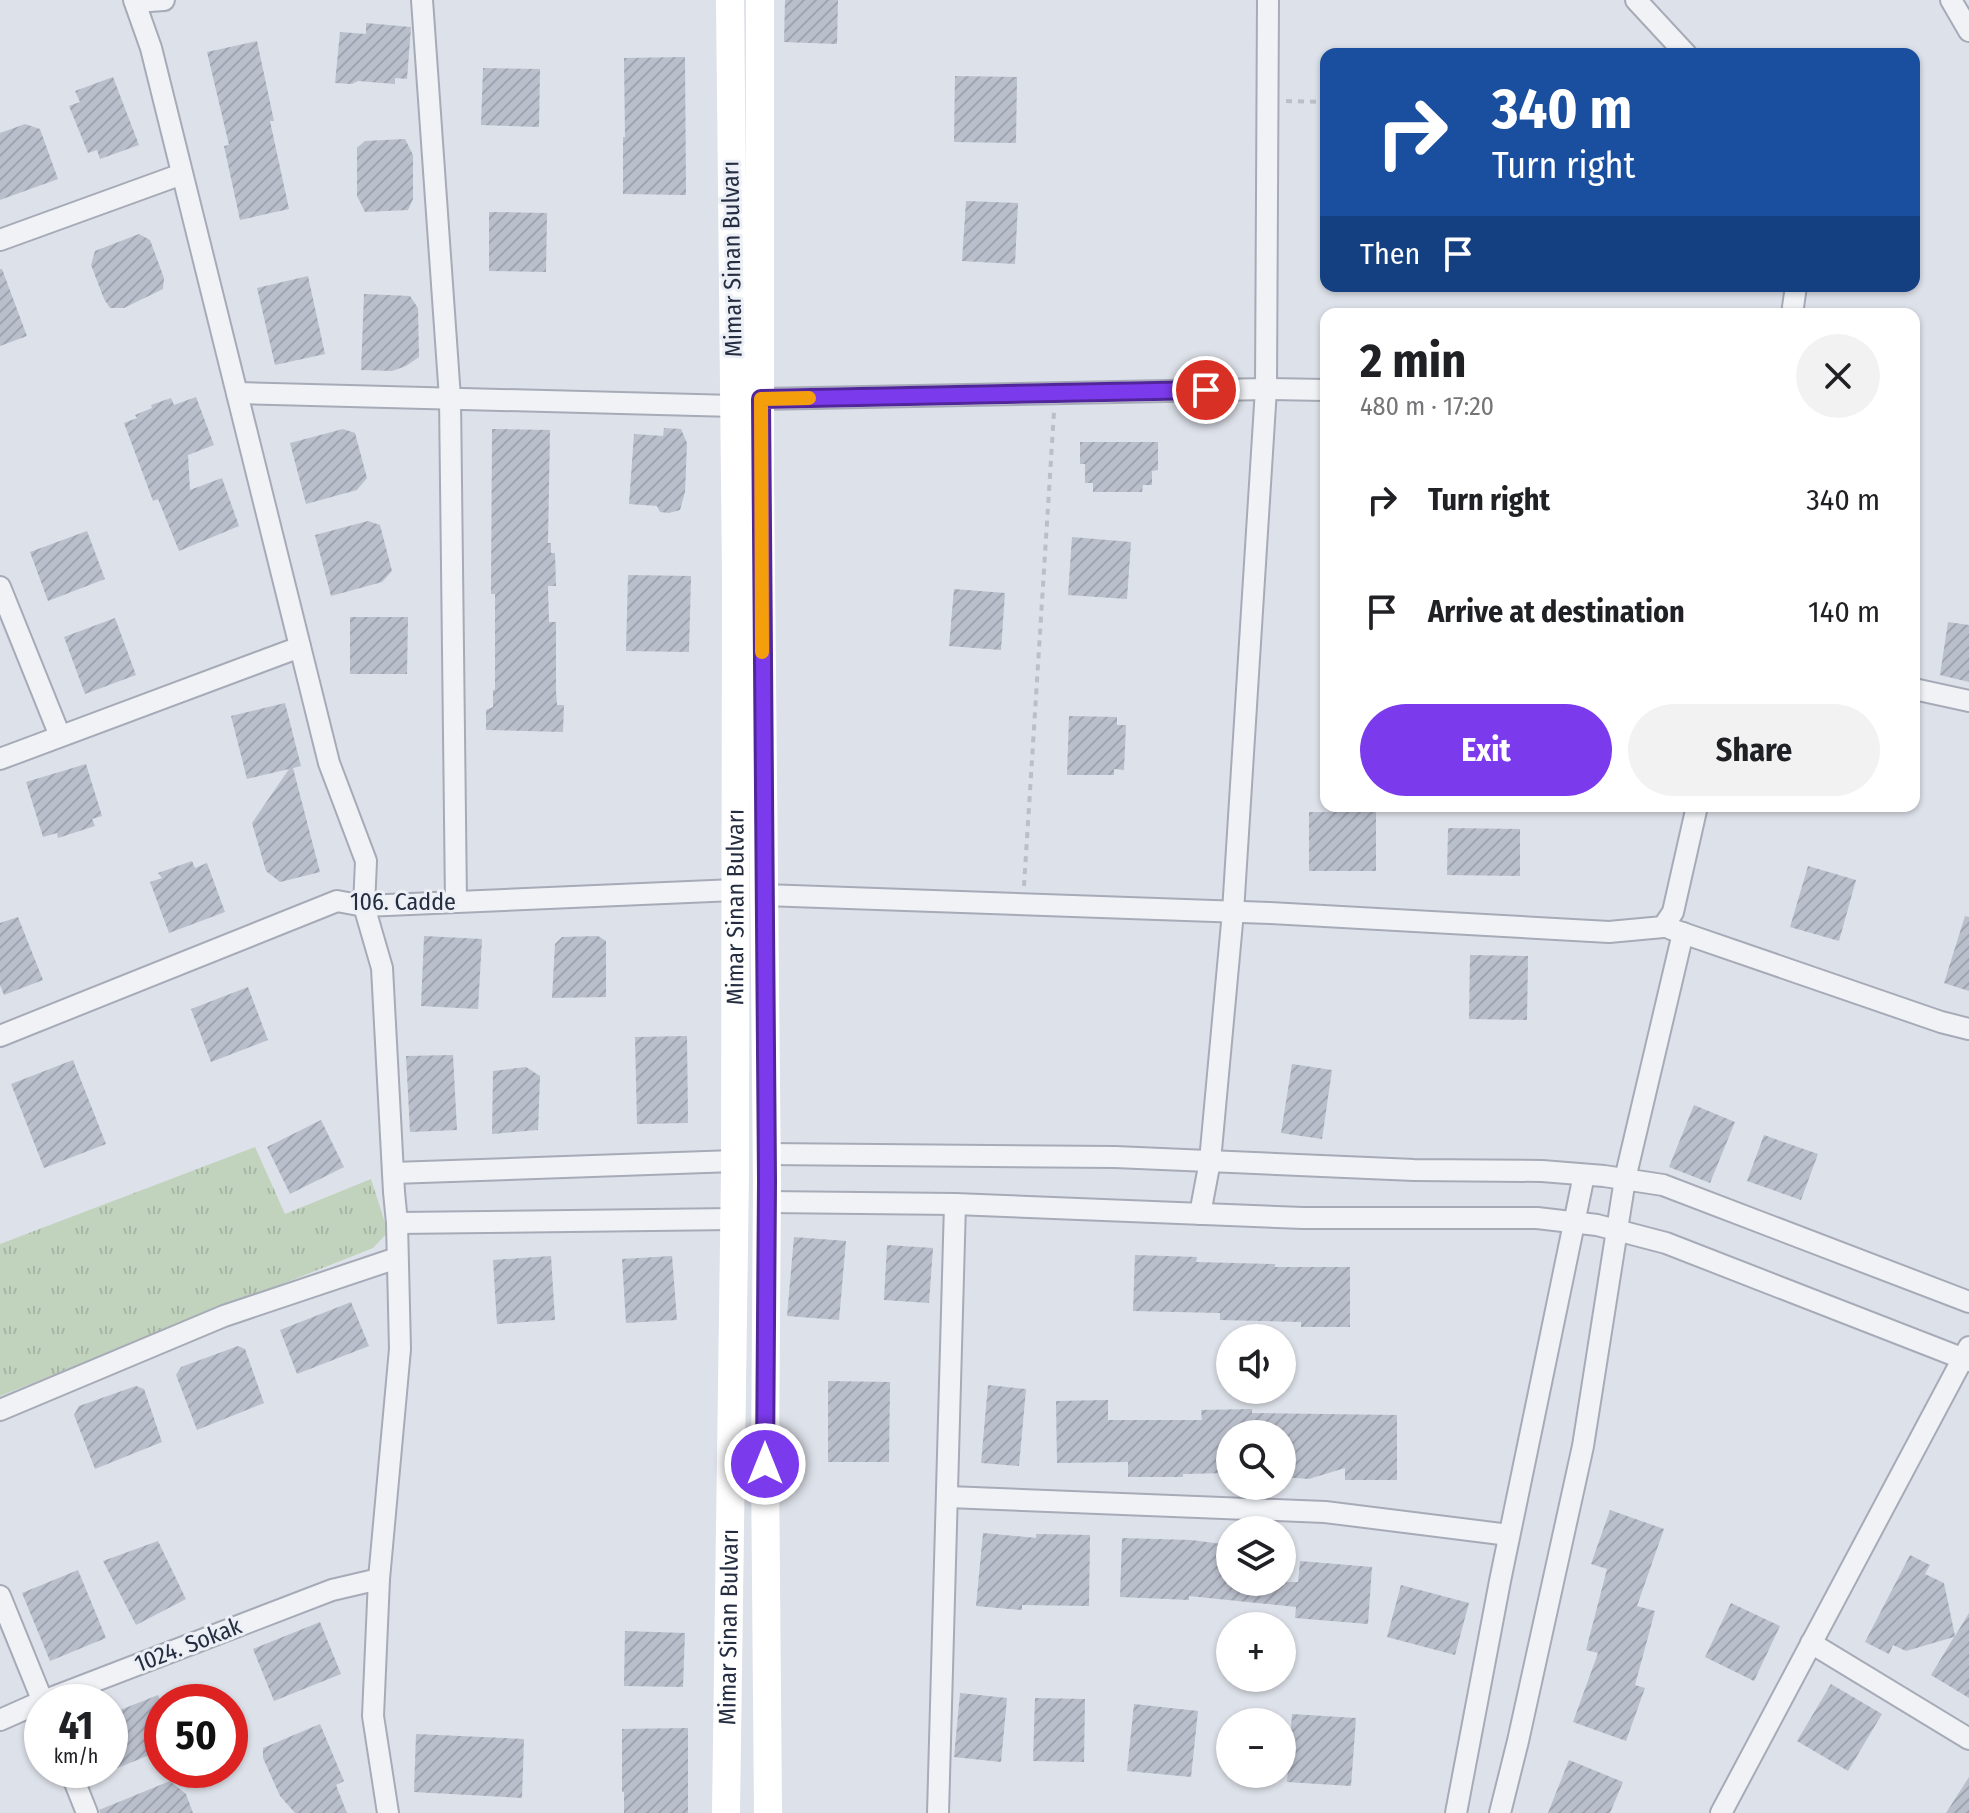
<!DOCTYPE html>
<html lang="en">
<head>
<meta charset="utf-8">
<style>
	body { margin:0; font-family:"Fira Sans Condensed",sans-serif; background:#f2f2f2; color:#202124; height:100vh; display:flex; flex-direction:column; font-size:30px; white-space:nowrap }
	* { box-sizing:border-box; margin:0 }
	p { font-size:26px; color:#757577 }
	.icon { flex:none; width:44px; height:44px; fill:none; stroke:currentColor; stroke-width:2; stroke-linecap:round; stroke-linejoin:round }
	.map { position:relative; flex:1; overflow:hidden }
	.details { position:absolute; left:1320px; top:308px; width:600px; height:504px; display:flex; flex-direction:column; background:#fff; border-radius:16px; box-shadow:0 2px 6px #0004 }
	.details>* { flex:none }
	.guide { position:absolute; left:1320px; top:48px; width:600px; height:244px; border-radius:16px; box-shadow:0 2px 6px #0004; background:#1a4fa0; color:#fff; overflow:hidden }
	.buttons { position:absolute; left:1216px; top:1324px; display:grid; gap:16px }
	.buttons a { display:grid; place-items:center; width:80px; height:80px; border-radius:50%; background:#fff; box-shadow:0 2px 6px #0004; font-size:40px }
	.speed { position:absolute; left:24px; top:1684px; display:flex; gap:16px; font-size:40px; font-weight:700; text-align:center }
	.speed>* { display:grid; place-content:center; width:104px; height:104px; border-radius:50%; background:#fff; box-shadow:0 2px 6px #0004; line-height:1 }
	.speed small { font-size:20px; font-weight:400 }
	.speed .limit { border:12px solid #d22; background:#fff; color:#111 }
	.pin { position:absolute; display:grid; place-items:center; width:68px; height:68px; color:#fff; margin:-34px; border:4px solid #fff; border-radius:50%; box-shadow:0 2px 8px #0007 }
	.me { position:absolute; width:88px; margin:-44px; rotate:0deg; stroke-linejoin:round; filter:drop-shadow(0 0 6px #0008) }
	.turn { display:flex; align-items:center; gap:28px; height:168px; padding:0 40px; font-size:36px }
	.turn .icon { width:104px; height:104px; stroke-width:2.5 }
	.turn b { display:block; font-size:56px; line-height:68px }
	.then { display:flex; align-items:center; height:76px; padding:0 40px; background:#0003; gap:16px; font-size:30px }
	.round { display:grid; place-items:center; flex:none; width:84px; height:84px; border-radius:42px; background:#f2f2f2 }
	.head { display:flex; align-items:center; justify-content:space-between; height:136px; padding:0 40px }
	h1 { font-size:48px; font-weight:700; line-height:60px }
	.cta { display:flex; gap:16px; margin-top:auto; padding:16px 40px }
	.cta a { flex:1; height:92px; border-radius:48px; background:#7c3aed; color:#fff; font-size:32px; font-weight:700; line-height:92px; text-align:center }
	.cta a+a { background:#f2f2f2; color:#202124 }
	ul { padding:0; list-style:none }
	li { display:flex; align-items:center; gap:24px; height:112px; padding:0 40px }
	li div { flex:1 }
	li b { display:block; font-size:30px }
	li em { font-style:normal }
	.map>svg:first-child { display:block }
	.grass { fill:url(#grass-tufts) }
	.building { fill:url(#building-hatch) }
	.lines { fill:none; stroke-linecap:round; stroke-linejoin:round }
	.minor-casing { stroke:#a6abb7; stroke-width:24 }
	.path { stroke:#bbbfc7; stroke-width:4; stroke-dasharray:6 6; stroke-linecap:butt }
	.minor { stroke:#f0f2f6; stroke-width:20 }
	.secondary { stroke:#fff; stroke-width:28 }
	.route-casing { stroke:#51269a; stroke-width:20 }
	.route { stroke:#7c3aed; stroke-width:14 }
	.slow { stroke:#f59e0b; stroke-width:14 }
	.labels { text-anchor:middle; dominant-baseline:central; stroke-width:6; stroke-linejoin:round; paint-order:stroke }
	.street-label { font-size:24px; fill:#252d41; stroke:#ecf0f6 }
</style>
</head>
<body>
<div class="map">
<svg width="1969" height="1813" viewBox="0 0 1969 1813">
	<defs>
		<pattern id="grass-tufts" width="24" height="20" patternUnits="userSpaceOnUse" patternTransform="scale(2)"><rect width="24" height="20" fill="#c1d3bd"/><path d="M3 7l-1-3M5 7V3M7 7l1-3M15 17l-1-3M17 17v-4M19 17l1-3" fill="none" stroke="#a6b5a4"/></pattern>
		<pattern id="building-hatch" width="6" height="6" patternUnits="userSpaceOnUse" patternTransform="scale(2)"><rect width="6" height="6" fill="#babfcc"/><path d="M-1 1l2-2M0 6l6-6M5 7l2-2" fill="none" stroke="#a0a4b0"/></pattern>
	</defs>
	<rect width="100%" height="100%" fill="#dde1e9"/>
	<polygon class="grass" points="255,1147 285,1214 371,1179 388,1232 373,1248 0,1396 0,1244"/>
	<g class="building">
		<polygon points="785,0 838,0 837,44 784,42"/>
		<polygon points="366,23 411,27 407,79 395,78 395,84 358,81 352,84 335,83 340,32 366,34"/>
		<polygon points="257,41 274,121 270,121 289,209 240,220 224,146 229,145 207,52"/>
		<polygon points="685,57 686,195 623,194 623,137 625,137 624,58"/>
		<polygon points="483,68 540,69 539,127 481,125"/>
		<polygon points="955,76 1017,77 1016,143 954,142"/>
		<polygon points="113,77 139,145 100,159 97,150 88,153 69,106 80,102 75,91"/>
		<polygon points="25,124 40,129 58,179 0,200 0,133"/>
		<polygon points="405,139 413,155 413,199 408,210 365,212 357,196 357,148 365,141"/>
		<polygon points="966,201 1018,203 1015,264 962,261"/>
		<polygon points="489,212 547,213 546,272 489,271"/>
		<polygon points="139,234 150,240 164,278 163,289 124,308 110,308 104,299 91,265 95,251"/>
		<polygon points="0,269 2,269 27,336 0,346"/>
		<polygon points="308,276 325,354 275,365 257,288"/>
		<polygon points="364,294 410,296 418,308 419,357 406,366 392,371 361,370"/>
		<polygon points="196,397 214,445 188,455 190,490 222,478 239,526 179,551 158,499 153,501 124,423 137,418 135,415 152,408 151,405 171,398 174,405"/>
		<polygon points="664,428 681,429 687,443 685,492 680,510 669,513 660,512 657,506 629,504 634,434 663,436"/>
		<polygon points="343,429 355,433 367,478 357,490 306,504 290,443"/>
		<polygon points="492,429 550,430 548,543 551,543 551,553 555,553 556,586 548,586 549,622 556,622 556,691 557,705 564,705 563,732 486,730 486,710 493,707 493,690 495,690 495,594 491,594"/>
		<polygon points="1080,442 1158,442 1158,470 1152,471 1152,485 1143,485 1142,492 1093,492 1093,483 1085,483 1085,464 1080,464"/>
		<polygon points="368,521 380,525 392,571 382,582 331,596 315,535"/>
		<polygon points="87,531 105,579 48,601 30,552"/>
		<polygon points="1072,537 1131,542 1127,599 1068,595"/>
		<polygon points="628,575 691,576 689,652 626,651"/>
		<polygon points="954,589 1005,593 1001,650 949,646"/>
		<polygon points="350,617 408,617 407,674 350,674"/>
		<polygon points="115,618 136,675 85,694 64,637"/>
		<polygon points="1948,622 1969,625 1969,682 1940,675"/>
		<polygon points="285,703 301,766 293,768 320,872 280,882 266,871 252,823 289,769 247,779 231,716"/>
		<polygon points="1069,716 1117,717 1117,725 1126,725 1124,770 1114,769 1114,775 1067,775"/>
		<polygon points="86,764 102,816 92,819 95,826 58,838 57,833 43,837 26,782"/>
		<rect x="1309" y="812" width="67" height="59"/>
		<polygon points="1448,828 1520,829 1520,876 1447,875"/>
		<polygon points="192,861 195,868 207,863 225,912 169,933 150,882 162,878 158,873"/>
		<polygon points="1808,866 1856,880 1839,941 1790,927"/>
		<polygon points="1965,916 1969,917 1969,991 1944,983"/>
		<polygon points="18,917 43,980 4,995 0,985 0,923"/>
		<polygon points="424,936 482,939 478,1009 421,1006"/>
		<polygon points="598,936 606,941 606,997 552,998 555,944 562,937"/>
		<polygon points="1470,955 1528,956 1527,1020 1469,1019"/>
		<polygon points="248,987 268,1040 211,1062 191,1009"/>
		<polygon points="687,1036 688,1123 637,1124 635,1037"/>
		<polygon points="453,1055 457,1130 410,1132 406,1056"/>
		<polygon points="73,1060 106,1144 44,1168 11,1084"/>
		<polygon points="1292,1064 1332,1070 1322,1139 1281,1133"/>
		<polygon points="526,1067 540,1076 538,1130 492,1134 493,1071"/>
		<polygon points="1694,1105 1735,1122 1710,1183 1669,1167"/>
		<polygon points="321,1120 344,1167 290,1194 267,1147"/>
		<polygon points="1764,1135 1818,1154 1801,1200 1747,1181"/>
		<polygon points="794,1237 846,1241 839,1320 787,1316"/>
		<polygon points="887,1245 933,1248 929,1303 884,1300"/>
		<polygon points="1135,1255 1197,1257 1196,1262 1275,1264 1275,1267 1350,1267 1350,1327 1301,1327 1301,1322 1220,1320 1220,1313 1133,1311"/>
		<polygon points="551,1256 555,1320 497,1324 493,1260"/>
		<polygon points="672,1256 677,1320 626,1323 622,1259"/>
		<polygon points="351,1302 369,1346 297,1374 280,1330"/>
		<polygon points="238,1346 245,1349 264,1403 197,1430 176,1375 181,1367"/>
		<polygon points="828,1381 890,1382 889,1462 828,1462"/>
		<polygon points="988,1385 1026,1389 1019,1466 981,1463"/>
		<polygon points="136,1386 144,1389 162,1442 95,1469 74,1415 79,1406"/>
		<polygon points="1108,1400 1108,1420 1202,1420 1201,1410 1252,1409 1252,1413 1397,1415 1397,1480 1345,1480 1345,1468 1309,1479 1282,1477 1282,1434 1230,1434 1230,1473 1183,1474 1183,1477 1128,1477 1128,1462 1057,1463 1056,1401"/>
		<polygon points="1610,1510 1664,1529 1637,1606 1655,1611 1635,1685 1645,1688 1626,1741 1573,1722 1598,1653 1586,1650 1607,1569 1591,1564"/>
		<polygon points="983,1533 1036,1538 1036,1534 1090,1535 1089,1606 1022,1605 1022,1610 976,1606"/>
		<polygon points="1122,1538 1191,1540 1230,1545 1230,1582 1298,1582 1300,1561 1372,1567 1368,1624 1295,1618 1296,1607 1189,1596 1189,1600 1120,1597"/>
		<polygon points="158,1541 186,1599 136,1625 103,1561"/>
		<polygon points="1910,1555 1930,1565 1925,1574 1944,1583 1955,1636 1969,1613 1969,1698 1931,1675 1954,1637 1906,1651 1893,1645 1889,1654 1865,1642"/>
		<polygon points="78,1570 106,1638 50,1661 22,1593"/>
		<polygon points="1401,1585 1469,1603 1455,1655 1387,1637"/>
		<polygon points="1731,1603 1780,1626 1754,1681 1705,1657"/>
		<polygon points="320,1622 341,1674 274,1701 253,1649"/>
		<polygon points="625,1631 685,1633 683,1687 624,1686"/>
		<polygon points="1831,1684 1882,1714 1848,1771 1797,1741"/>
		<polygon points="960,1693 1007,1698 1001,1762 954,1757"/>
		<polygon points="158,1695 162,1705 162,1750 110,1771 110,1714"/>
		<polygon points="1035,1698 1085,1699 1084,1762 1033,1761"/>
		<polygon points="1134,1704 1198,1711 1191,1777 1127,1771"/>
		<polygon points="1292,1714 1356,1718 1351,1786 1287,1782"/>
		<polygon points="320,1724 344,1781 336,1785 347,1813 295,1813 280,1796 263,1758 263,1748"/>
		<polygon points="688,1728 688,1813 624,1813 624,1792 622,1792 622,1729"/>
		<polygon points="416,1734 524,1739 522,1798 414,1792"/>
		<polygon points="1569,1760 1623,1782 1610,1813 1548,1813"/>
		<polygon points="1969,1777 1969,1813 1946,1813"/>
		<polygon points="170,1781 186,1794 193,1813 100,1813 99,1810"/>
	</g>
	<g class="lines">
		<g class="minor-casing">
			<g id="minor">
				<polyline points="134,0 151,48 329,763 366,861 364,906 382,968 394,1192 397,1223 400,1349 379,1579 373,1716 388,1813"/>
				<polyline points="422,0 450,398 456,902"/>
				<polyline points="1636,0 1686,54"/>
				<polyline points="1951,0 1969,31"/>
				<polyline points="135,2 164,0"/>
				<polyline points="0,240 182,174"/>
				<polyline points="1792,314 1796,286"/>
				<polyline points="237,393 734,406"/>
				<polyline points="761,399 1266,389 1326,390"/>
				<polyline points="0,587 60,736"/>
				<polyline points="1914,689 1969,701"/>
				<polyline points="0,759 300,647"/>
				<polyline points="764,895 1270,913 1609,932 1663,927 1673,912 1697,806"/>
				<polyline points="1671,929 1941,1022 1969,1029"/>
				<polyline points="0,1036 337,901 364,906 735,890"/>
				<polyline points="766,1154 1115,1157 1414,1170 1542,1171 1604,1176 1663,1185 1969,1302"/>
				<polyline points="393,1173 734,1161"/>
				<polyline points="767,1202 955,1204 1303,1218 1537,1218 1597,1225 1666,1243 1969,1361"/>
				<polyline points="1200,1214 1210,1161 1233,912 1266,389 1268,0"/>
				<polyline points="397,1223 734,1219"/>
				<polyline points="0,1410 224,1316 397,1258"/>
				<polyline points="948,1497 1325,1512 1509,1535"/>
				<polyline points="0,1596 43,1702"/>
				<polyline points="1811,1643 1969,1739"/>
				<polyline points="0,1720 43,1701 332,1590 379,1579"/>
				<polyline points="70,1770 87,1813"/>
				<polyline points="938,1813 955,1204"/>
				<polyline points="1456,1813 1500,1581 1584,1175"/>
				<polyline points="1500,1813 1518,1741 1583,1446 1625,1179 1683,933"/>
				<polyline points="1721,1813 1969,1347"/>
			</g>
		</g>
		<g class="path">
			<polyline points="1286,101 1326,102"/>
			<polyline points="1024,886 1054,412"/>
		</g>
		<use href="#minor" class="minor"/>
		<g class="secondary">
			<polyline points="760,0 760,475 767,1181 765,1464 768,1813"/>
			<path id="s1" d="M726,1813L735,1172L736,578L730,0"/>
		</g>
	</g>
	<g class="lines">
		<g class="route-casing">
			<polyline id="route" points="765,1464 767,1181 761,399 1206,390"/>
		</g>
		<use href="#route" class="route"/>
		<polyline class="slow" points="762,652 761,399 809,398"/>
	</g>
	<g class="labels">
		<g class="street-label">
			<text transform="translate(732 259) rotate(-91)">Mimar Sinan Bulvarı</text>
			<text x="403" y="902">106. Cadde</text>
			<text stroke="none"><textPath href="#s1" startOffset="906">Mimar Sinan Bulvarı</textPath></text>
			<text stroke="none"><textPath href="#s1" startOffset="186">Mimar Sinan Bulvarı</textPath></text>
			<text transform="translate(188 1645) rotate(-21)">1024. Sokak</text>
		</g>
	</g>
</svg>
<div class="buttons">
<a><svg class="icon" aria-label="sound" viewBox="0 0 24 24"><path d="M4 9h4l5-4v14l-5-4H4zM17 9q2 3 0 6"/></svg></a>
<a><svg class="icon" aria-label="search" viewBox="0 0 24 24"><circle cx="10" cy="10" r="6"/><path d="M15 15l6 6"/></svg></a>
<a><svg class="icon" aria-label="layers" viewBox="0 0 24 24"><path d="M12 4l9 5-9 5-9-5zM3 14l9 5 9-5"/></svg></a>
<a>+</a>
<a>−</a>
</div>
<div class="speed"><div>41<small>km/h</small></div><div class="limit">50</div></div>
<div class="pin" style="left:1206px;top:390px;background:#d93025"><svg class="icon" aria-label="arrive" viewBox="0 0 24 24"><path d="M6 21V4h12l-3 4 3 4H6"/></svg></div>
<svg class="me" style="left:765px;top:1464px" viewBox="-20 -20 40 40"><circle r="17" fill="#7c3aed" stroke="#fff" stroke-width="3"/><path d="M0-11L8 9 0 5-8 9z" fill="#fff"/></svg>
<div class="guide">
<div class="turn"><svg class="icon" aria-label="right" viewBox="0 0 24 24"><path d="M7 20v-9h11M14 6l5 5-5 5"/></svg><div><b>340 m</b>Turn right</div></div>
<div class="then">Then<svg class="icon" aria-label="arrive" viewBox="0 0 24 24"><path d="M6 21V4h12l-3 4 3 4H6"/></svg></div>
</div>
<section class="details">
<div class="head"><div><h1>2 min</h1><p>480 m · 17:20</p></div><a class="round"><svg class="icon" aria-label="close" viewBox="0 0 24 24"><path d="M6 6l12 12M18 6L6 18"/></svg></a></div>
<ul>
<li><svg class="icon" aria-label="right" viewBox="0 0 24 24"><path d="M7 20v-9h11M14 6l5 5-5 5"/></svg><div><b>Turn right</b></div><em>340 m</em></li>
<li><svg class="icon" aria-label="arrive" viewBox="0 0 24 24"><path d="M6 21V4h12l-3 4 3 4H6"/></svg><div><b>Arrive at destination</b></div><em>140 m</em></li>
</ul>
<div class="cta"><a>Exit</a><a>Share</a></div>
</section>
</div>
</body>
</html>
